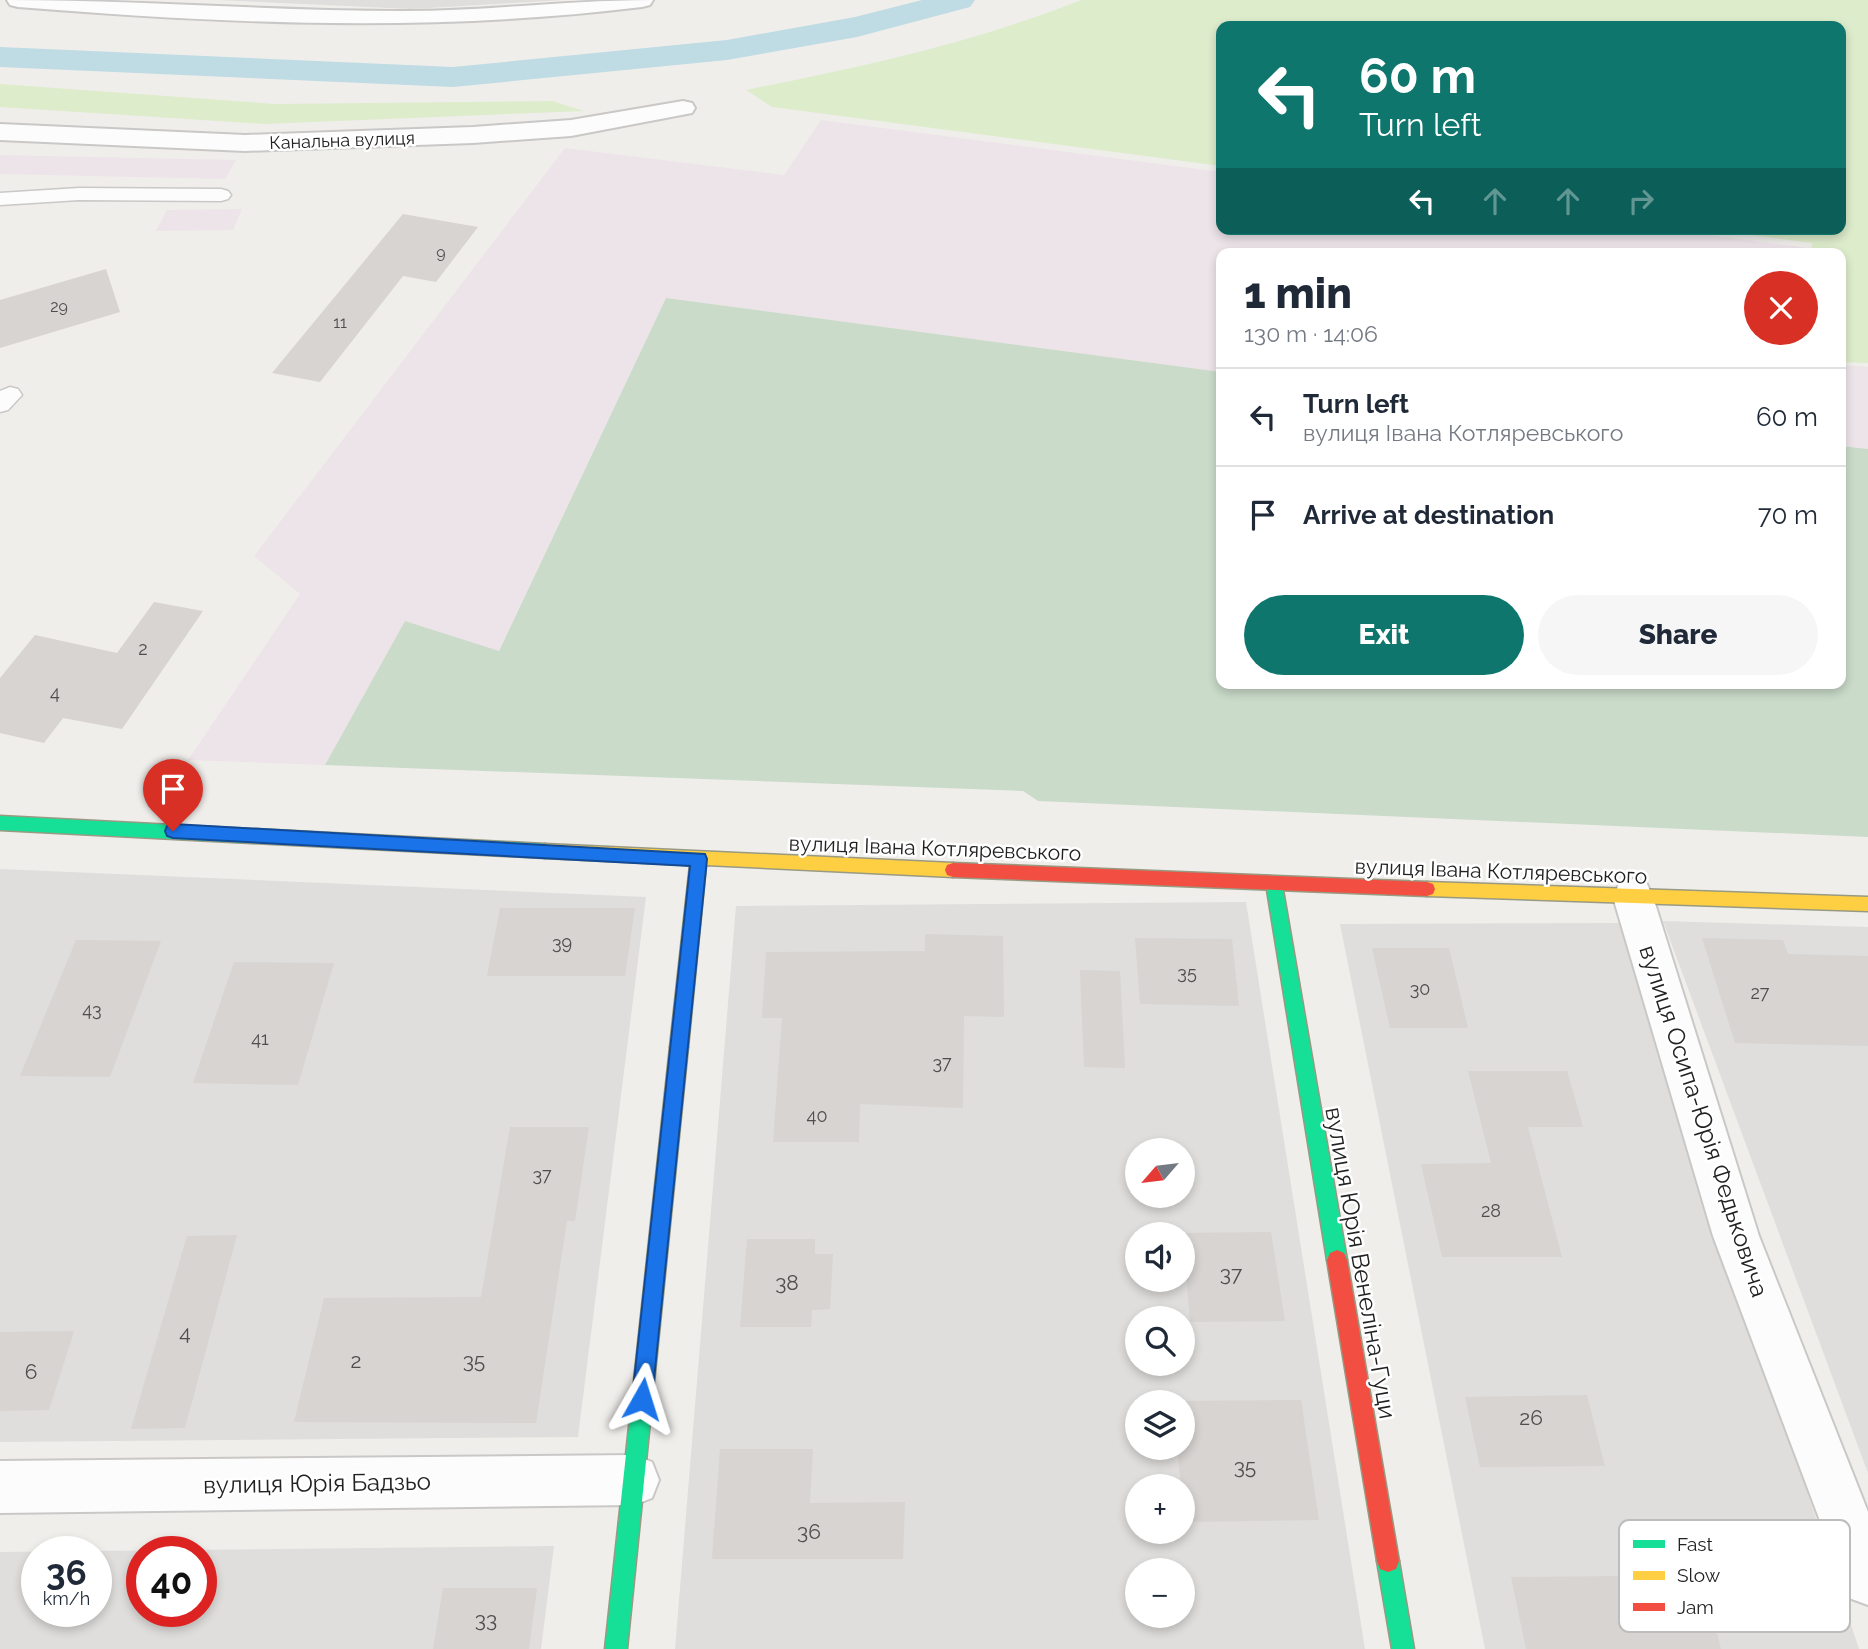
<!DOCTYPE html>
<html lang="en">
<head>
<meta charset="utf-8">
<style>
	body { margin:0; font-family:Raleway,sans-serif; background:#f6f6f7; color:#1f2937; height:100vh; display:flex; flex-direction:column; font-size:26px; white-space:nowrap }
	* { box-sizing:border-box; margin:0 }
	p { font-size:23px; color:#747a83 }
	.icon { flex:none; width:38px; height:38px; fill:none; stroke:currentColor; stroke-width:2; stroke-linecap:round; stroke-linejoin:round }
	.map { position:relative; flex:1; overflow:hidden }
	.drawer { position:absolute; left:1216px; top:248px; width:630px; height:441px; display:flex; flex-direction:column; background:#fff; border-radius:14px; box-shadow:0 4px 10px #0003 }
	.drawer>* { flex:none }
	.top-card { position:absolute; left:1216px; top:21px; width:630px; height:214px; border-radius:14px; box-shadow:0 4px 10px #0003; background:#0f766e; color:#fff; overflow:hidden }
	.needle { width:46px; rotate:242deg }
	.buttons { position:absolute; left:1125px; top:1138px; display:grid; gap:14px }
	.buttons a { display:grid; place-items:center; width:70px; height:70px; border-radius:50%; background:#fff; box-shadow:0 4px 10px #0003; font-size:35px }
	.speed { position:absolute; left:21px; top:1536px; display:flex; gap:14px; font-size:35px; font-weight:700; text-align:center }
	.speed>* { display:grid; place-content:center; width:91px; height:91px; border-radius:50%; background:#fff; box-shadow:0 4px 10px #0003; line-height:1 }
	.speed small { font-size:18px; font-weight:400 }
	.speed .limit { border:10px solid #d22; background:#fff; color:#111 }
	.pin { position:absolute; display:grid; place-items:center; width:60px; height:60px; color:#fff; margin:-72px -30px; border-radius:50% 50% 50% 0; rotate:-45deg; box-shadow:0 0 7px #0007 }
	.pin .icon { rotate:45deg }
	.me { position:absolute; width:77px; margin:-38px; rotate:6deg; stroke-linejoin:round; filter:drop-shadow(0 0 5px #0008) }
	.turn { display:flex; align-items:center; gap:24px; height:147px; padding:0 28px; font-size:32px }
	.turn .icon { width:91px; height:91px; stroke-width:2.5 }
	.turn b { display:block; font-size:49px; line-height:60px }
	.lanes { display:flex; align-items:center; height:66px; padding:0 28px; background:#0003; justify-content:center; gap:35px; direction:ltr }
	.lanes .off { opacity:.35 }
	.round { display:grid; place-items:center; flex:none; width:74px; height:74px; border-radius:37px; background:#f6f6f7 }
	.headline { display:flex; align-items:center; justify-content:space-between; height:119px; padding:0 28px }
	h1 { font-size:42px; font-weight:800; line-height:52px }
	.primary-button { display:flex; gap:14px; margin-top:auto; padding:14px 28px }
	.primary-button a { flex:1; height:80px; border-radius:42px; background:#0f766e; color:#fff; font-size:28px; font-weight:800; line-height:80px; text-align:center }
	.primary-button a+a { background:#f6f6f7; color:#1f2937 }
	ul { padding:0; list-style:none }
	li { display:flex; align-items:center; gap:21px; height:98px; padding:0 28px; border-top:2px solid #e0e1e3 }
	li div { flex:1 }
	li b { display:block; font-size:26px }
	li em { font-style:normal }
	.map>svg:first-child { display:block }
	.residential { fill:#dfdedc; fill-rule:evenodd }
	.industrial { fill:#ede4e9 }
	.grass { fill:#ddeccb }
	.cemetery { fill:#cadbca }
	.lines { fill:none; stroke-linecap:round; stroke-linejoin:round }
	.canal { fill:#bfdbe3; fill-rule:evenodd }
	.building { fill:#d7d4d2 }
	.lane-casing { stroke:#c9c8c7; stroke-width:3 }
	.street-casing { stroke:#c9c8c7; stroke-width:4 }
	.fast-casing { stroke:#999a82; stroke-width:3 }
	.slow-casing { stroke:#999a82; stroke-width:3 }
	.jam-casing { stroke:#999a82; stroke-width:3 }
	.lane { fill:#fdfcfc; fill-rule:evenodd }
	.street { fill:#fdfcfc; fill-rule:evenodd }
	.fast { fill:#16e098; fill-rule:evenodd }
	.slow { fill:#ffcf43; fill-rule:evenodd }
	.jam { fill:#f24e42; fill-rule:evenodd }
	.route { fill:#1a73e8; stroke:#114b97; stroke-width:2 }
	.labels { text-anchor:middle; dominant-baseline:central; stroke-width:5; stroke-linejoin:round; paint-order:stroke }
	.far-number-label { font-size:16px; fill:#4f4e4e }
	.far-street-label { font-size:18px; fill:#222; stroke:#fff }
	.number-label { font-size:18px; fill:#4f4e4e }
	.street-label { font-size:21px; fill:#222; stroke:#fff }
	.near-number-label { font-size:21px; fill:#4f4e4e }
	.near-street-label { font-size:24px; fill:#222; stroke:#fff }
	.key { fill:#fff; stroke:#bdbdbd; stroke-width:2 }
	.key-label { font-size:19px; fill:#222 }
</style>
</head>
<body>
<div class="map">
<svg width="1868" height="1649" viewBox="0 0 1868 1649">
	<rect width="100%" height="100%" fill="#f0eeeb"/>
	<g class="residential">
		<polygon points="219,0 564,0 411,9"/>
		<polygon points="0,869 646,897 578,1437 0,1442"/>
		<path d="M1246,902L1365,1649H675L736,906ZM1138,1150H1183V1195H1138ZM1138,1234H1183V1279H1138ZM1138,1318H1183V1363H1138ZM1138,1402H1183V1447H1138ZM1138,1486H1183V1531H1138ZM1138,1570H1183V1615H1138Z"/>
		<polygon points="1663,921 1868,927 1868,1473"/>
		<polygon points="1620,923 1859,1649 1485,1649 1340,924"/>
		<path d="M554,1546L541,1649H0V1552ZM37,1552H96V1612H37ZM142,1552H201V1612H142Z"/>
	</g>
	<g class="industrial">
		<polygon points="821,120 1221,172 1222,229 1662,229 1808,248 1807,254 1222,254 1221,372 666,298 498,652 405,621 325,765 188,760 300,594 254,556 565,148 784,175"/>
		<polygon points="0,155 236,160 225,179 0,174"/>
		<polygon points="242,209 233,230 156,231 167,210"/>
		<polygon points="1841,365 1868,367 1868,449 1841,446"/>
	</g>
	<g class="grass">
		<path d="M1081,0H1868V363L1841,362V254H1811L1812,243L1707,229H1841V26H1222L1221,166L772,107L746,90C860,67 973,43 1081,0Z"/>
		<polygon points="0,84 275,104 552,101 584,111 264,124 0,107"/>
	</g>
	<polygon class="cemetery" points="666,298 1221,372 1222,684 1841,684 1841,446 1868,449 1868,837 1038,801 1023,791 325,765 405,621 499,651"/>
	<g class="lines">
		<polygon class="canal" points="922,0 975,0 970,7 857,37 727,60 453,87 0,67 0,47 453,67 727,40 855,17"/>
	</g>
	<g class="building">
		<polygon points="403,214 478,227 436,282 403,276 320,382 272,373"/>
		<polygon points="106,269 120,312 0,348 0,300"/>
		<polygon points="154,602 203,611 122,729 63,718 44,743 0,733 0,678 35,635 117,653"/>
		<polygon points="500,908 635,908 625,976 487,976"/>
		<polygon points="925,934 1003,936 1004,1017 964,1016 963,1108 860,1104 859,1142 773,1142 782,1018 762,1018 766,952 925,951"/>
		<polygon points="1135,938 1232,939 1239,1006 1140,1004"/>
		<polygon points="1702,938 1783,940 1788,954 1868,956 1868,1046 1735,1043"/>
		<polygon points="76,940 161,941 110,1077 20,1076"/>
		<polygon points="1372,948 1449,948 1468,1028 1390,1028"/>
		<polygon points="234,962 334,963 298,1085 193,1083"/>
		<polygon points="1080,970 1120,971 1125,1068 1084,1067"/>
		<polygon points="1468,1071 1567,1071 1583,1127 1528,1127 1562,1257 1442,1257 1421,1164 1491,1163"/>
		<polygon points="510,1127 589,1127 575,1221 567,1221 536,1423 294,1422 324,1298 481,1297"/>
		<polygon points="1271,1232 1285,1321 1190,1322 1183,1234 1181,1233"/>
		<polygon points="237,1235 185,1428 131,1429 187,1236"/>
		<polygon points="747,1239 815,1239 815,1254 833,1254 830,1309 812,1310 811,1327 740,1327"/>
		<polygon points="74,1331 49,1410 0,1411 0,1332"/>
		<polygon points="1587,1395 1605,1466 1480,1467 1465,1397"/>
		<polygon points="1301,1400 1319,1520 1185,1522 1183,1486 1181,1486 1177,1447 1183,1447 1183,1402 1172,1401"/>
		<polygon points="720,1449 813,1449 810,1503 905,1502 903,1559 712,1559"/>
		<polygon points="1625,1576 1630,1597 1707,1598 1721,1649 1526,1649 1511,1577"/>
		<polygon points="443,1588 537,1588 529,1649 433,1649"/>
	</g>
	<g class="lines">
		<g class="lane-casing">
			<g id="lane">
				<polygon points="79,188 221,189 228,191 231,195 228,199 221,201 79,200 0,205 0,193"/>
				<polygon points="10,387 18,389 22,395 8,410 0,412 0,391"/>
			</g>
		</g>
		<g class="street-casing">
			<g id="street">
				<path d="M7,0C139,0 272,11 404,11C488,11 570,0 653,0L650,5L642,7C429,33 231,24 18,7L10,5Z"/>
				<polygon points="683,101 692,103 695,108 692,113 571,136 473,143 245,151 0,140 0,124 245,135 473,127 571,120"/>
				<polygon points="1633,879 1647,884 1653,897 1759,1236 1868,1512 1868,1605 1849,1598 1713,1236 1613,897 1619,884"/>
				<polygon points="634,1455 652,1462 659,1480 652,1498 634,1505 0,1513 0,1461"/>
			</g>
		</g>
		<g class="fast-casing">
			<g id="fast">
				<polygon points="0,816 545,844 551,846 553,851 551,856 545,858 0,830"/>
				<polygon points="1274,877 1280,879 1282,884 1347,1260 1344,1267 1337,1270 1330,1267 1327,1260 1266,884 1268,879"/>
				<polygon points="679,1039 685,1041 688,1047 627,1649 605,1649 670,1047 673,1041"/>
				<polygon points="1388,1550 1396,1553 1399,1561 1414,1649 1392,1649 1377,1561 1380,1553"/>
			</g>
		</g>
		<g class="slow-casing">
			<g id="slow">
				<polygon points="545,844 953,863 959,865 961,870 959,875 953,877 706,865 688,1047 685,1053 679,1055 673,1053 670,1047 690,865 545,858 539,856 537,851 539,846"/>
				<polygon points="1427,882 1868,897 1868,911 1427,896 1421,894 1419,889 1421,884"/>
			</g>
		</g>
		<g class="jam-casing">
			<g id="jam">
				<polygon points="953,863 1427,882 1433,884 1435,889 1433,894 1427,896 953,877 947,875 945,870 947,865"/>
				<polygon points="1337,1250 1344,1253 1347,1260 1399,1561 1396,1569 1388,1572 1380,1569 1377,1561 1327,1260 1330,1253"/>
			</g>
		</g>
		<use href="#lane" class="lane"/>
		<use href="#street" class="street"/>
		<use href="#fast" class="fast"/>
		<use href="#slow" class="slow"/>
		<use href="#jam" class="jam"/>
	</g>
	<polygon class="route" points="173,824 705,854 707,859 652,1399 649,1406 642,1409 635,1406 632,1399 690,866 173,838 167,836 165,831 167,826"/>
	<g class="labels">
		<g class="far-number-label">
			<text x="441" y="252">9</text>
			<text x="59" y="306">29</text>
			<text x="340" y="322">11</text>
		</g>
		<g class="far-street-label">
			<text transform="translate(342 140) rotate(-2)">Канальна вулиця</text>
		</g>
		<g class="number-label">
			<text x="143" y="648">2</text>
			<text x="55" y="692">4</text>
			<text x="562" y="942">39</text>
			<text x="1187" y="972">35</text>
			<text x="1420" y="988">30</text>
			<text x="1760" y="992">27</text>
			<text x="92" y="1009">43</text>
			<text x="260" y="1038">41</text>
			<text x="942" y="1062">37</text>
			<text x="817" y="1115">40</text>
			<text x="542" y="1174">37</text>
			<text x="1491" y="1210">28</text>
		</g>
		<g class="street-label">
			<text transform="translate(935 848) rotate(2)">вулиця Івана Котляревського</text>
			<text transform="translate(1501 871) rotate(2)">вулиця Івана Котляревського</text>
		</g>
		<g class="near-number-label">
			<text x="1231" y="1273">37</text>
			<text x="787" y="1282">38</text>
			<text x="185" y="1332">4</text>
			<text x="356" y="1360">2</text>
			<text x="474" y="1360">35</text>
			<text x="31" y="1371">6</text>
			<text x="1531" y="1417">26</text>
			<text x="1245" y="1466">35</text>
			<text x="809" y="1531">36</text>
			<text x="486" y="1619">33</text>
		</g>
		<g class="near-street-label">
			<text transform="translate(1704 1121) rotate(72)">вулиця Осипа-Юрія Федьковича</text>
			<text transform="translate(1361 1263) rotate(80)">вулиця Юрія Венеліна-Гуци</text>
			<text transform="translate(317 1483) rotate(-1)">вулиця Юрія Бадзьо</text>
		</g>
	</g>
	<rect x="1619" y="1520" width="231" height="112" rx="10" class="key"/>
	<rect x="1633" y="1540" width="32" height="8" fill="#16e098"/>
	<rect x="1633" y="1571" width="32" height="9" fill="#ffcf43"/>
	<rect x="1633" y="1603" width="32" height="8" fill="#f24e42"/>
	<g class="key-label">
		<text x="1677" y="1551">Fast</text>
		<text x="1677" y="1582">Slow</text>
		<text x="1677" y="1614">Jam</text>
	</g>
</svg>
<div class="buttons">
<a><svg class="needle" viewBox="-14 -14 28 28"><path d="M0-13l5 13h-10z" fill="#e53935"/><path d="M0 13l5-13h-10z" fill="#747a83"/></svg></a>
<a><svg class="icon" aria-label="sound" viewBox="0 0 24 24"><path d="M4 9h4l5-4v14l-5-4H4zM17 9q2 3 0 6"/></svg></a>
<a><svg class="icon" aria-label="search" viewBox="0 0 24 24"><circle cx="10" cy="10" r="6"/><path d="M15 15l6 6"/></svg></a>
<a><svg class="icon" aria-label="layers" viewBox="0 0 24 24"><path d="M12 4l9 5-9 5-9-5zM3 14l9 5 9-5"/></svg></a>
<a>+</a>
<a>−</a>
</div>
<div class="speed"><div>36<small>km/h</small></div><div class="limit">40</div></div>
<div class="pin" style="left:173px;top:831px;background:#d93025"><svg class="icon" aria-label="arrive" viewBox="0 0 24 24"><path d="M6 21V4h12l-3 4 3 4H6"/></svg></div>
<svg class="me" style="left:642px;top:1399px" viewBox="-20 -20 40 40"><path d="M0-17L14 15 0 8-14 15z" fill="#1a73e8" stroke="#fff" stroke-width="4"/></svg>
<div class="top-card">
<div class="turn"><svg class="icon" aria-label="left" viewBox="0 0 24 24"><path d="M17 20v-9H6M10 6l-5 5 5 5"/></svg><div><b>60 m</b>Turn left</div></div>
<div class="lanes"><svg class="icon" aria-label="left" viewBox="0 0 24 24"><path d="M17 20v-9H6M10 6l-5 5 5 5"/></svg><svg class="icon off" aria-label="ahead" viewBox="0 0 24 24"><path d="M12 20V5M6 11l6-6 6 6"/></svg><svg class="icon off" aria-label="ahead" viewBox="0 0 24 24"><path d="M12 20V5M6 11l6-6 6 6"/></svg><svg class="icon off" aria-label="right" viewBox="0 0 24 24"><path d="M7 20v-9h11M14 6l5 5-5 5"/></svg></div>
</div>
<section class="drawer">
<div class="headline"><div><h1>1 min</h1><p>130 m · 14:06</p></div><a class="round" style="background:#d93025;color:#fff"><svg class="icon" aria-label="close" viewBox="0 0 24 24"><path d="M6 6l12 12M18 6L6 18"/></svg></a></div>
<ul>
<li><svg class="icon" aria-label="left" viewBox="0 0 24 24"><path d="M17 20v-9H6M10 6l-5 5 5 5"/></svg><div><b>Turn left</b><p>вулиця Івана Котляревського</p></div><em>60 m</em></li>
<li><svg class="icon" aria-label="arrive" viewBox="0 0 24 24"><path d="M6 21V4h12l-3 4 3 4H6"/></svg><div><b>Arrive at destination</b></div><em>70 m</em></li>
</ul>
<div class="primary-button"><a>Exit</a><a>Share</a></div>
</section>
</div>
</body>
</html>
